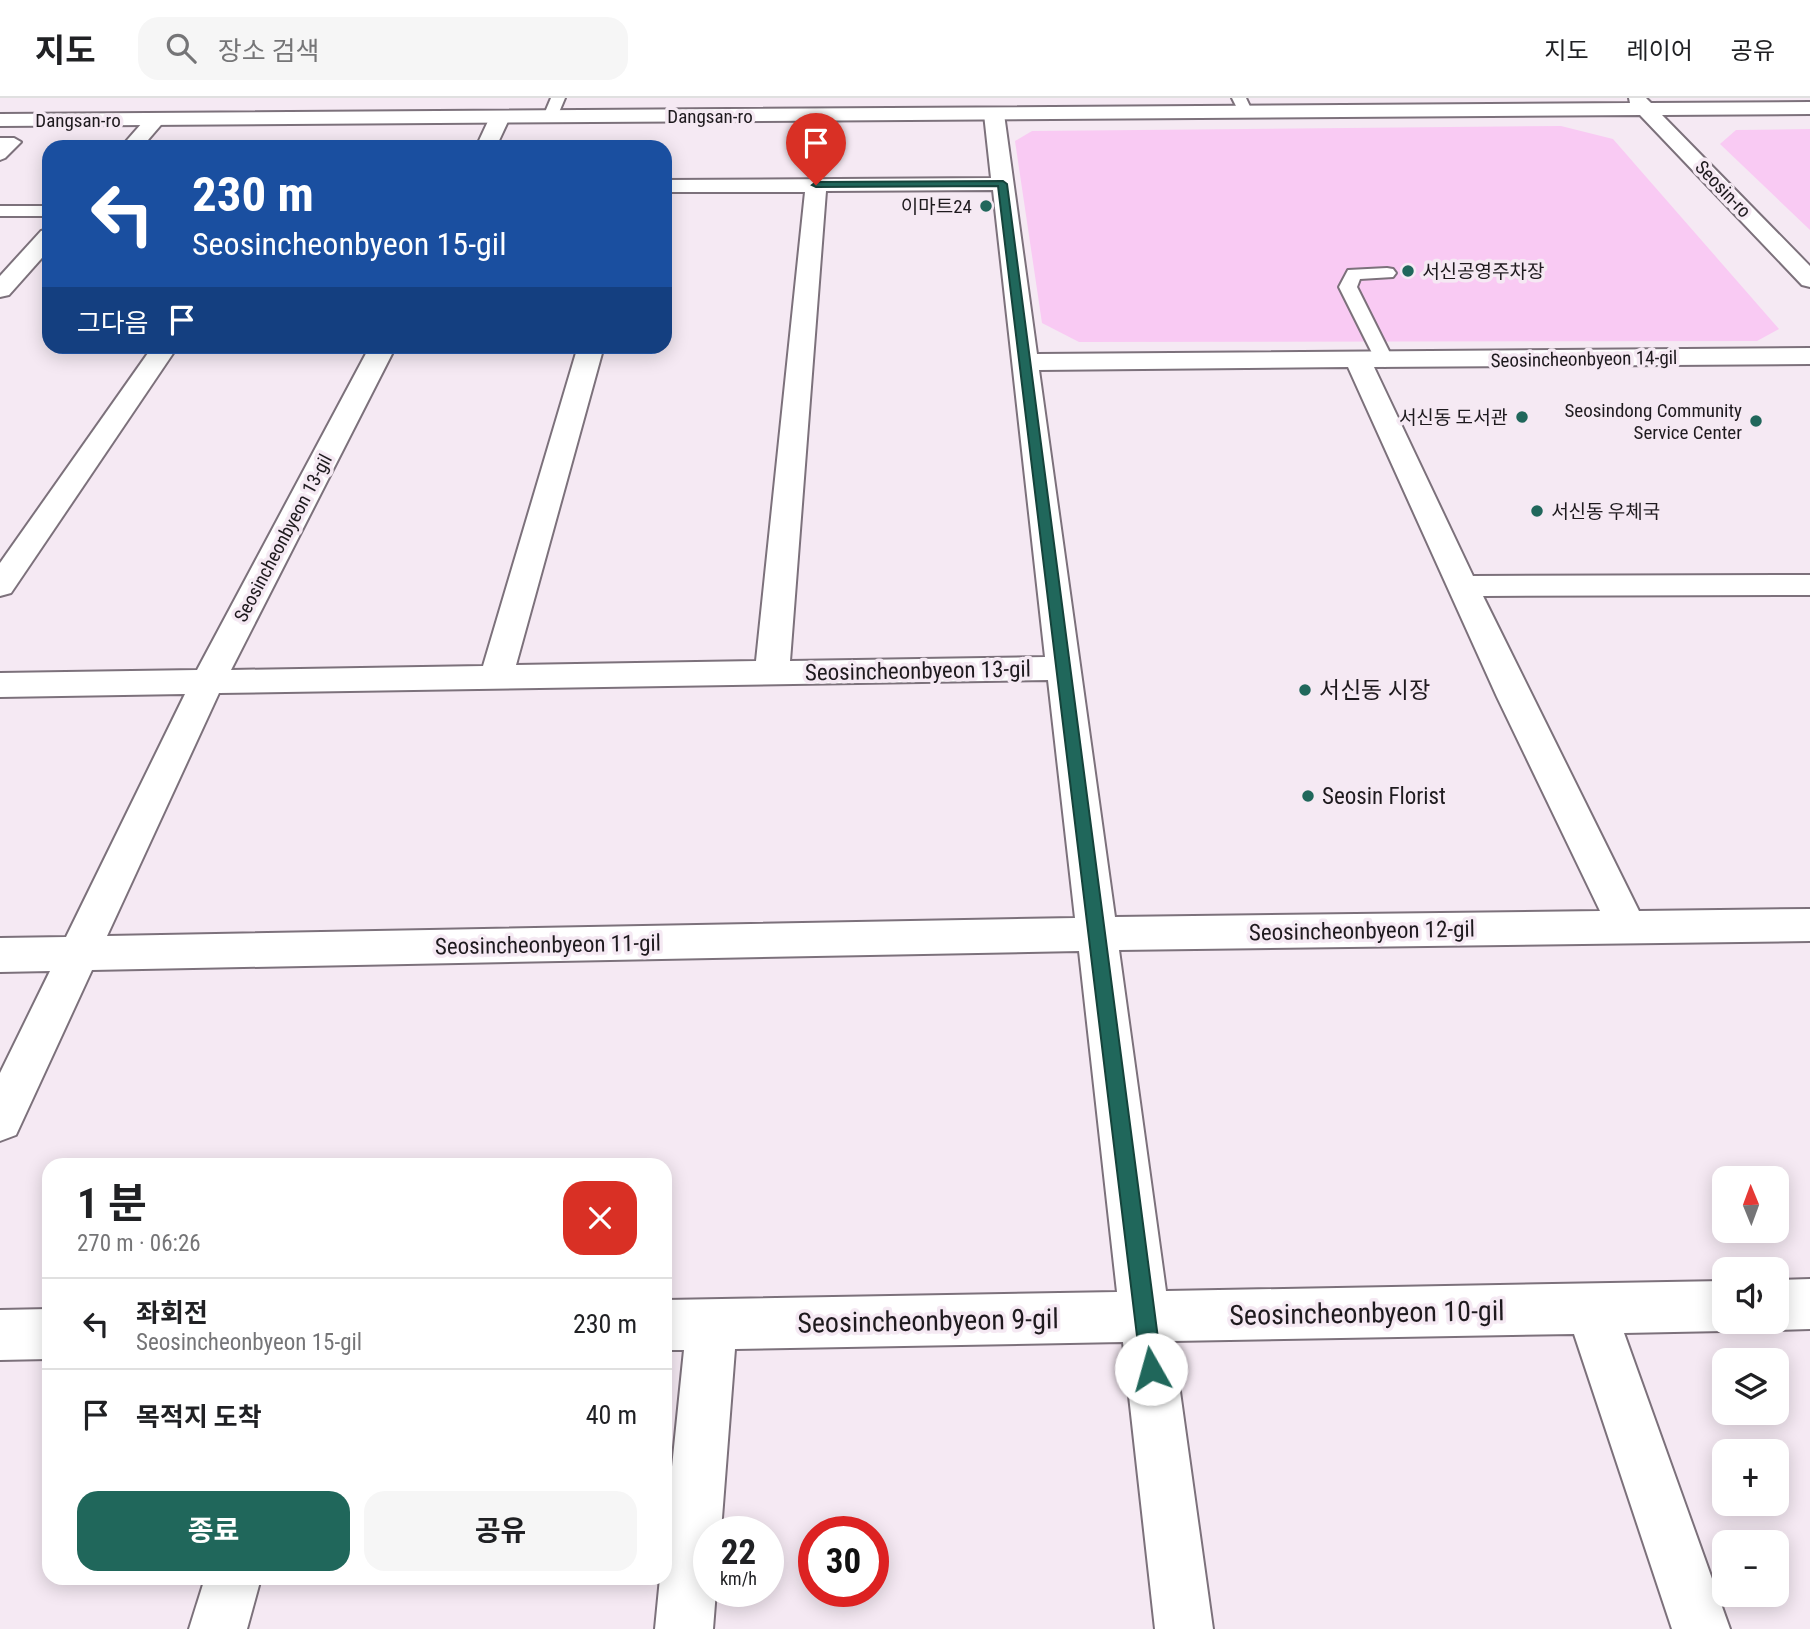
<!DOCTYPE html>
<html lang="ko">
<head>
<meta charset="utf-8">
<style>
	body { margin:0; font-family:"Roboto Condensed","Noto Sans KR",sans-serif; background:#f6f6f6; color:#202124; height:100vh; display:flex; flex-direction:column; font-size:26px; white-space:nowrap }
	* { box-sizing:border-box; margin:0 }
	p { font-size:23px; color:#757577 }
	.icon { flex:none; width:38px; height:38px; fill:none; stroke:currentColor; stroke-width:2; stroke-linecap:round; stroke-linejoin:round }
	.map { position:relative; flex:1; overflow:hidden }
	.sheet { position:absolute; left:42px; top:1060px; width:630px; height:427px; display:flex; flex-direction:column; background:#fff; border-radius:21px; box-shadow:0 4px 18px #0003 }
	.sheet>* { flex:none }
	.guide { position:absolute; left:42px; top:42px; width:630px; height:214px; border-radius:21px; box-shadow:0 4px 18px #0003; background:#1a4fa0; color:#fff; overflow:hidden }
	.needle { width:46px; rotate:359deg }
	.buttons { position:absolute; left:1712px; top:1068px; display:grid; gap:14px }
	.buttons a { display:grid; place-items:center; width:77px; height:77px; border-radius:14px; background:#fff; box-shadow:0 4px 18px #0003; font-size:35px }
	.speed { position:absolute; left:693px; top:1418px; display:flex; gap:14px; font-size:35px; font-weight:700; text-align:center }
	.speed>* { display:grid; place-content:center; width:91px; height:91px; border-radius:50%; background:#fff; box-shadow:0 4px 18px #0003; line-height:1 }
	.speed small { font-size:18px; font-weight:400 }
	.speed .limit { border:10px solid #d22; background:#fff; color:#111 }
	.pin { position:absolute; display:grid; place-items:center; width:60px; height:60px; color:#fff; margin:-72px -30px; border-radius:50% 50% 50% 0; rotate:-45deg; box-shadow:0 0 7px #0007 }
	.pin .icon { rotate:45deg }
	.me { position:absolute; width:77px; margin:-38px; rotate:353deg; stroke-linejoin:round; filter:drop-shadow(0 0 5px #0008) }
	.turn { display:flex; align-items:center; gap:24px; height:147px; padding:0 35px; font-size:32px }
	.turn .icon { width:91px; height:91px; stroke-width:2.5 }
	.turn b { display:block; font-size:49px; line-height:60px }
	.then { display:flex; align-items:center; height:66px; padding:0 35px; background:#0003; gap:14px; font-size:26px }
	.round { display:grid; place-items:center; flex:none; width:74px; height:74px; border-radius:21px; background:#f6f6f6 }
	.summary { display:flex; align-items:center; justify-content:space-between; height:119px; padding:0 35px }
	h1 { font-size:42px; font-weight:700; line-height:52px }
	.primary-button { display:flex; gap:14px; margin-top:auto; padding:14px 35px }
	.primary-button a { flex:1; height:80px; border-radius:21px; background:#20675b; color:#fff; font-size:28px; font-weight:700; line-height:80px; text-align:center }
	.primary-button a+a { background:#f6f6f6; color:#202124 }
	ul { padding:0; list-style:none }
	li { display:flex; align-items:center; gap:21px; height:91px; padding:0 35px; border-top:2px solid #e0e0e0 }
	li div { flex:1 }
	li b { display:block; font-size:26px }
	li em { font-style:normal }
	header { display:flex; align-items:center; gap:42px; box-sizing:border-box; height:98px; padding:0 35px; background:#fff; border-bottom:2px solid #e0e0e0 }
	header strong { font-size:33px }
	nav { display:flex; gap:38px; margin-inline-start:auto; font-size:24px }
	.search { width:490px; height:63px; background:#f6f6f6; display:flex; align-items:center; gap:18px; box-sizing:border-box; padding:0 24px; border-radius:21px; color:#757577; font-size:26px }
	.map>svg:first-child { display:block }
	.green { fill:#f9caf3 }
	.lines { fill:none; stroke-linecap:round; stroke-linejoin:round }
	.service-casing { stroke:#7c717b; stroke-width:4 }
	.minor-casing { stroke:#7c717b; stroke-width:4 }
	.tertiary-casing { stroke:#7c717b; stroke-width:4 }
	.service { fill:#fff; fill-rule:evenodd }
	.minor { fill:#fff; fill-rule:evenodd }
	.tertiary { fill:#fff; fill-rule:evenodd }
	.route { fill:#20675b; stroke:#15433b; stroke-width:2 }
	.poi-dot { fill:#20675b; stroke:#f5e9f3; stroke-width:2.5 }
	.labels { text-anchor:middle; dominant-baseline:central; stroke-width:7; stroke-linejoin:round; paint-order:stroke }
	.far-street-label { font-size:19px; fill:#1e1a1e; stroke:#f5e9f3 }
	.far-poi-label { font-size:19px; fill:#1e1a1e; stroke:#f5e9f3; text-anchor:end }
	.street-label { font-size:23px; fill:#1e1a1e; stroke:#f5e9f3 }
	.poi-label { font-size:23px; fill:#1e1a1e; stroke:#f5e9f3; text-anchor:start }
	.near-street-label { font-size:28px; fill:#1e1a1e; stroke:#f5e9f3 }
</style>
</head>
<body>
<header>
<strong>지도</strong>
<div class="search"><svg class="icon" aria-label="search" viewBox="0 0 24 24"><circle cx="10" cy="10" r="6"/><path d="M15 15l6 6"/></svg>장소 검색</div>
<nav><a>지도</a><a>레이어</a><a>공유</a></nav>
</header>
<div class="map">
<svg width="1810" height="1531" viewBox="0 0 1810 1531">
	<rect width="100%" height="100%" fill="#f5e9f3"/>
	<g class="green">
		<polygon points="1561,28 1613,41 1779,231 1757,243 1079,244 1042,225 1015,43 1032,33"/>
		<polygon points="1810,31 1810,132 1720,46 1736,32"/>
	</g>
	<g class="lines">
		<g class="service-casing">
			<g id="service">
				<polygon points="551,0 565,0 557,19 550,23 543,19"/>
				<polygon points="1232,0 1246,0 1253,15 1251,18 1241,18"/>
				<polygon points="0,40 14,40 21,44 5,60 0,62"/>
				<rect x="0" y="108" width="49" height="10"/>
				<polygon points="1387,170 1393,171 1396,175 1393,179 1360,181 1357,189 1394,263 1385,269 1376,263 1339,189 1348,172"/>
			</g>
		</g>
		<g class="minor-casing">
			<g id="minor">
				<path d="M994,10L1004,16L1037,256L1810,250V266L1374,269L1473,478L1810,477V497L1483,498L1639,813L1810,811V843L1119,852L1166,1193L1724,1183V1223H1742V1226L1724,1233L1624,1235L1730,1531H1672L1574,1236L1173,1243L1213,1531H1155L1123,1244L735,1251L721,1433H709V1493H716L713,1531H655L660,1480H665V1437L684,1252H665V1202L1117,1194L1079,853L92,872L16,1037L0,1043V975L50,873L0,874V840L66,839L185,596L0,599V575L197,572L370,248H396L231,572L483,568L578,248H604L516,567L756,563L805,94H665V82L991,80L984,16ZM993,92L1045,559L790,563L826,93ZM1348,269L1497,599L1600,813L1115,819L1039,272ZM1048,582L1075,820L107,838L219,595Z"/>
				<polygon points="500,13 507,15 510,19 496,49 476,49 490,19 493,15"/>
				<polygon points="156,15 163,17 166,21 142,49 121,49 149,17"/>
				<polygon points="49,131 49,152 9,197 0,199 0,178 41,133"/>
				<polygon points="153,248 178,248 11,495 0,498 0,465"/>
				<polygon points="1810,1181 1810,1231 1776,1232 1758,1225 1776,1223 1776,1182"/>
				<polygon points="49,1211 49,1261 0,1262 0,1212"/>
				<polygon points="205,1480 261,1480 247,1531 189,1531"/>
			</g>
		</g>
		<g class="tertiary-casing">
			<polygon id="tertiary" points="1629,0 1646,0 1651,5 1810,4 1810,16 1662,17 1810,168 1810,189 1802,187 1640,17 0,28 0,16 1630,5"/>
		</g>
		<use href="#service" class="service"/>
		<use href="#minor" class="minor"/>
		<use href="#tertiary" class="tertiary"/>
	</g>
	<polygon class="route" points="1003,83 1007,86 1162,1271 1159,1279 1151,1282 1144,1279 1141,1271 998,88 816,89 812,87 816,84"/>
	<g class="poi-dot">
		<circle cx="986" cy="108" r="7"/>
		<circle cx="1408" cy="173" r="7"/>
		<circle cx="1522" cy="319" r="7"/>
		<circle cx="1756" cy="323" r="7"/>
		<circle cx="1537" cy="413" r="7"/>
		<circle cx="1305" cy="592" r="7"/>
		<circle cx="1308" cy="698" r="7"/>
	</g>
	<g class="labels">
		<g class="far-street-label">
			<text x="710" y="18">Dangsan-ro</text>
			<text x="78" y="22">Dangsan-ro</text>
			<text transform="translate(1723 91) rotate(46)">Seosin-ro</text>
			<text transform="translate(1584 261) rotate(-1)">Seosincheonbyeon 14-gil</text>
			<text transform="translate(283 440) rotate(-62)">Seosincheonbyeon 13-gil</text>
		</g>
		<g class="far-poi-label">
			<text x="972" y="108">이마트24</text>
			<text x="1422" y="173" text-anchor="start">서신공영주차장</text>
			<text x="1742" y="312">Seosindong Community<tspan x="1742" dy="22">Service Center</tspan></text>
			<text x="1508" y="319">서신동 도서관</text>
			<text x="1551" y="413" text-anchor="start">서신동 우체국</text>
		</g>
		<g class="street-label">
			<text transform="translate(918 573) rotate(-1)">Seosincheonbyeon 13-gil</text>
			<text transform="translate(1362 833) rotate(-1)">Seosincheonbyeon 12-gil</text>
			<text transform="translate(548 847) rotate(-1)">Seosincheonbyeon 11-gil</text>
		</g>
		<g class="poi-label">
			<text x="1319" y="592">서신동 시장</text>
			<text x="1322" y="698">Seosin Florist</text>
		</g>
		<g class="near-street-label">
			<text transform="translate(1367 1215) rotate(-1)">Seosincheonbyeon 10-gil</text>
			<text transform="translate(928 1223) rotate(-1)">Seosincheonbyeon 9-gil</text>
		</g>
	</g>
</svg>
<div class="buttons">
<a><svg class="needle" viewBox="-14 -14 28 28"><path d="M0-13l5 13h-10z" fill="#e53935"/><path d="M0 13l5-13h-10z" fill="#757577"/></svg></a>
<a><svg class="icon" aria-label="sound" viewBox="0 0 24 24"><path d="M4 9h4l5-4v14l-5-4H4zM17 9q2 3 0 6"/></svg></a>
<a><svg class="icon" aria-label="layers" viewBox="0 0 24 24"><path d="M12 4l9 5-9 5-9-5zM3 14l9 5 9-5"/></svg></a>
<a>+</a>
<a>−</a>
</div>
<div class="speed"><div>22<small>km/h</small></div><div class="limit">30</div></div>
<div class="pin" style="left:816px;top:87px;background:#d93025"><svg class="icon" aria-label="arrive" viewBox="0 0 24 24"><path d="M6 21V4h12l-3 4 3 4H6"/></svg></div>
<svg class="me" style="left:1151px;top:1271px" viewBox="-20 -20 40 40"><circle r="19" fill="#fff"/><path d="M0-13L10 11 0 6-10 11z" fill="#20675b"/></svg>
<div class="guide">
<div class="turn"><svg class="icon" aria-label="left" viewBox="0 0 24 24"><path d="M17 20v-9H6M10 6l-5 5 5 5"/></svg><div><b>230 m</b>Seosincheonbyeon 15-gil</div></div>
<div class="then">그다음<svg class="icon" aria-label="arrive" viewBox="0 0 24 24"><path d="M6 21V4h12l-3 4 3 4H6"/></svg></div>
</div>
<section class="sheet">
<div class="summary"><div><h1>1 분</h1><p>270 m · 06:26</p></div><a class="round" style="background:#d93025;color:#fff"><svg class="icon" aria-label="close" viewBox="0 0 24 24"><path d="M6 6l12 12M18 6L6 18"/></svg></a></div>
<ul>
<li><svg class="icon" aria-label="left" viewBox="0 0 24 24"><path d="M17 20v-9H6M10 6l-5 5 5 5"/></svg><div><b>좌회전</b><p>Seosincheonbyeon 15-gil</p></div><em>230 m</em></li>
<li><svg class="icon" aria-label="arrive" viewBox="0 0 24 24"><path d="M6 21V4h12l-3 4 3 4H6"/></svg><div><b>목적지 도착</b></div><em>40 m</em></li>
</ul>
<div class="primary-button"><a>종료</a><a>공유</a></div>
</section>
</div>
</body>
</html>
